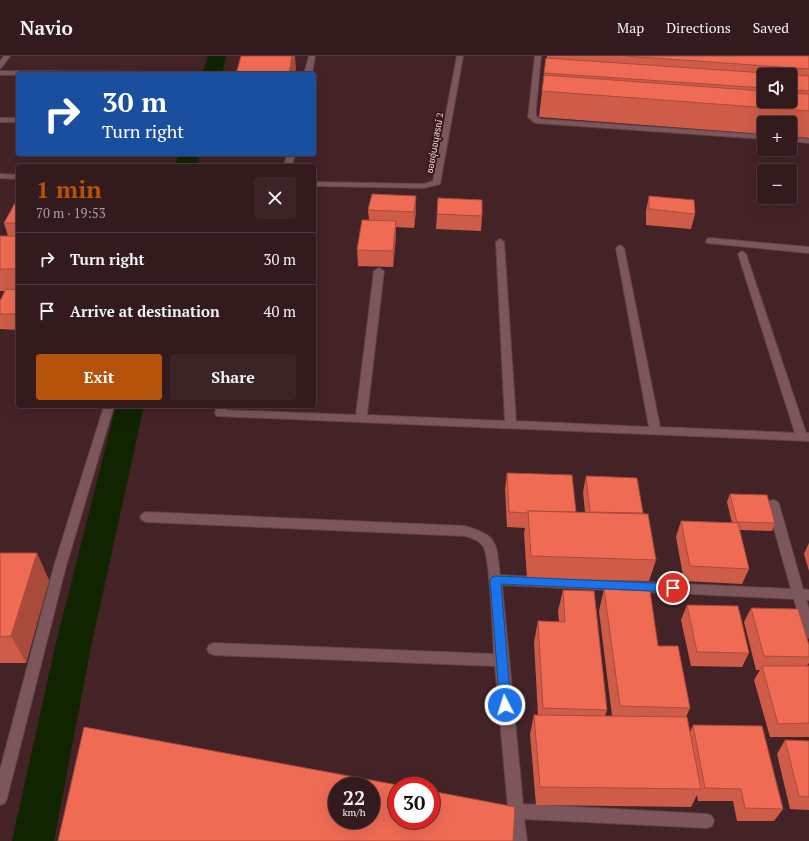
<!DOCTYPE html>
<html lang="en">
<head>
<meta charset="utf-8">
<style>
	body { margin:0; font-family:"PT Serif","Noto Sans Thai",serif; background:#3b2326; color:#f1f3f6; height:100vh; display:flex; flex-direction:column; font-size:15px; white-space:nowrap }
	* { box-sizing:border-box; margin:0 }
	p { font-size:13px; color:#a9a1a4 }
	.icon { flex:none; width:22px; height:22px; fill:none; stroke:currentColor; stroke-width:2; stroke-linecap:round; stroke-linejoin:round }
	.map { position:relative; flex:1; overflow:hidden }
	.details { position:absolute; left:16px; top:108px; width:300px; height:244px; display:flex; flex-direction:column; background:#331a1d; border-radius:4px; box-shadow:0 4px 16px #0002,0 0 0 1px #4e383b }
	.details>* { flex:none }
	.top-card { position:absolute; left:16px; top:16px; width:300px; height:84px; border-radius:4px; box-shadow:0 4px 16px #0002,0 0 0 1px #4e383b; background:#1a4fa0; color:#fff; overflow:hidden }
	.buttons { position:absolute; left:757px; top:12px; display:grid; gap:8px }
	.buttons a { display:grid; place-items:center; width:40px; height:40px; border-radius:4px; background:#331a1d; box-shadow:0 4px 16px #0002,0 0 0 1px #4e383b; font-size:20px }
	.speed { position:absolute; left:328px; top:721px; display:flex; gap:8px; font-size:20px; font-weight:700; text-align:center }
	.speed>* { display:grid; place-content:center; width:52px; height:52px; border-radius:50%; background:#331a1d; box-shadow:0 4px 16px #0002,0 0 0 1px #4e383b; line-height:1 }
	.speed small { font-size:10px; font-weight:400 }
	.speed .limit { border:6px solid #d22; background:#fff; color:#111 }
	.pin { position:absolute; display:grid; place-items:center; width:34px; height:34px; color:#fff; margin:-17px; border:2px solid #fff; border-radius:50%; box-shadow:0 1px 4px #0007 }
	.me { position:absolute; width:44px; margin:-22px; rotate:355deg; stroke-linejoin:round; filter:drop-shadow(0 0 3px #0008) }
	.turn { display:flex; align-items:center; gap:14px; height:84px; padding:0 20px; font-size:18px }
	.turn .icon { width:52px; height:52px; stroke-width:2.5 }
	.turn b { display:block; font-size:28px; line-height:34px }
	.round { display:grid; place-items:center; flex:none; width:42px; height:42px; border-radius:4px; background:#3b2326 }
	.overview { display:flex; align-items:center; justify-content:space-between; height:68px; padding:0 20px }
	h1 { font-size:24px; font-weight:700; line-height:30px; color:#b45309 }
	.cta { display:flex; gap:8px; margin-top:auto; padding:8px 20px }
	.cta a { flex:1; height:46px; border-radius:4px; background:#b45309; color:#fff; font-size:16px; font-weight:700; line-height:46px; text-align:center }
	.cta a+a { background:#3b2326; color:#f1f3f6 }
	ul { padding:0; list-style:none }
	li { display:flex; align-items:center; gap:12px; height:52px; padding:0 20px; border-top:1px solid #4e383b }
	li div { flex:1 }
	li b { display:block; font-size:15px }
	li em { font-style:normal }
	header { display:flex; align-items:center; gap:24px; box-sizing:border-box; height:56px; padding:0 20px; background:#331a1d; border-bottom:1px solid #4e383b }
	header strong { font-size:19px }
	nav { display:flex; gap:22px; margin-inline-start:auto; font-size:14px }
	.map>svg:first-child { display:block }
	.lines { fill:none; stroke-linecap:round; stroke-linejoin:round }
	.canal { fill:#112400; fill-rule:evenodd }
	.service-casing { stroke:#5e4246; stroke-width:2 }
	.minor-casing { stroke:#5e4246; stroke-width:2 }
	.service { fill:#7c565a; fill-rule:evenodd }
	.minor { fill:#7c565a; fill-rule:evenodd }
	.wall { fill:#ce5c48; fill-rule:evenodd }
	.shaded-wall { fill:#a84b3b }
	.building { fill:#f06b54; stroke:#a84b3b; fill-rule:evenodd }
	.route { fill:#1a73e8; stroke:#114b97 }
	.labels { text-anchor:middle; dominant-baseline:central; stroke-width:4; stroke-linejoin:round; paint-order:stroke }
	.far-street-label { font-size:9px; fill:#f6dfe1; stroke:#39191e }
</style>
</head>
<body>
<header>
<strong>Navio</strong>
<nav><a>Map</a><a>Directions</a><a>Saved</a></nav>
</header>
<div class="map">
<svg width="809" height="785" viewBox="0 0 809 785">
	<rect width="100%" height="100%" fill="#442327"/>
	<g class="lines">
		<g class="canal">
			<polygon points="208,0 226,0 222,18 202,18"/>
			<polygon points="178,98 200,98 197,110 175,110"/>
			<polygon points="116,350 144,350 91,591 54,785 12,785 55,591"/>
		</g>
		<g class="service-casing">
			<g id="service">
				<polygon points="535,0 541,0 536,53 536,60 540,63 764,79 764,83 535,67 528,61"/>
				<polygon points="790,81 809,83 809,87 790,85"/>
			</g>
		</g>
		<g class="minor-casing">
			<g id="minor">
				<polygon points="4,0 10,0 2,11 0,12 0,5"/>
				<polygon points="309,0 315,0 312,18 304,18"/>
				<polygon points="457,0 463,0 440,128 424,132 314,130 314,126 424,128 433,125"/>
				<polygon points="0,15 162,16 166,18 0,19"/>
				<rect x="0" y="62" width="18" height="4"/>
				<polygon points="287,98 295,98 292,110 284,110"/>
				<polygon points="0,118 18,119 18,123 0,122"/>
				<polygon points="710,182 809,191 809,197 707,187 706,185 707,183"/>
				<polygon points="500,183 504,186 516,365 649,371 616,192 620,189 624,192 660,371 795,377 738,198 742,195 746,198 806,377 809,377 809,385 216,360 215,357 217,350 227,350 226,354 356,359 374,215 379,212 384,215 367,359 505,365 496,186"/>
				<polygon points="104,350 114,350 66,510 7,742 5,747 0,749 0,714 54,510"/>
				<path d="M773,444L777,445L779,448L803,533L809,534V544H806L809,553V582L804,580L803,576L794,543L502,529L523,748L707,758L712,760L714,765L712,770L707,772L524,763L527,785H511L495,610L214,599L209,597L207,593L209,589L214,587L494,598C493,582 490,499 483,490C479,484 472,482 465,480L146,466L142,464L140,461L142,458L146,456L465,470C499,480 496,487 500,519L791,533L767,448L769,445Z"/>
			</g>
		</g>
		<use href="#service" class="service"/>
		<use href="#minor" class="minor"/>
	</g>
	<g class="wall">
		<path d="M547,0H809V82L790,80V67H764V78L539,61L546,2H547ZM764,19H790V45H764Z"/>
		<polygon points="649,140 695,158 691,173 646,169 646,155"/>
		<polygon points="18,147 18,274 0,273 0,245 5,235 0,235 0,180 8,180 4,167"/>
		<polygon points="368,154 416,155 414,172 396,171 396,180 393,211 358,210 357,194 369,164"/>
		<polygon points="437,158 482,160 481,175 436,173"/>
		<polygon points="507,417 576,456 585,456 583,436 586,420 643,457 656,504 649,525 527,522 524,477 525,472 507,471 505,433"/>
		<polygon points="730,438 775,467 772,475 739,474 749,513 742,528 684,525 676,481 681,465 732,467 727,446"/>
		<polygon points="809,487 809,515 804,498"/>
		<polygon points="0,497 49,524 26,607 0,607"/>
		<polygon points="604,533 658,590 690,652 686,661 690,676 693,669 783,753 774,765 737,765 733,745 698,745 697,739 691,751 536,749 530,678 534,659 538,659 534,586 538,565 559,566 558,555 563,534 607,654 605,660 612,660 599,555"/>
		<polygon points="687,549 749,597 742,611 691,610 681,564"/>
		<polygon points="751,552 809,589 809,607 807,610 809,610 809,681 770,681 754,624 760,614 756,614 744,566"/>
		<polygon points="785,684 809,685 809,754 790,753 777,698"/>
	</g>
	<g class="shaded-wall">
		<polygon points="292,0 295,0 296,12 295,18 289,18"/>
		<polygon points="416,140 416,155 414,172 414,156"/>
		<polygon points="396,165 396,180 393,211 393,195"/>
		<polygon points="37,497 49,524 26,607 11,580"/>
	</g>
	<g class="building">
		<polygon points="241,0 292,0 289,18 236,18"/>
		<polygon points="626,0 809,0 809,13"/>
		<polygon points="546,2 809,20 809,35 790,34 790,19 764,19 764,32 544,17"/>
		<polygon points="544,19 764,35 764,45 790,45 790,37 809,38 809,55 542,35"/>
		<polygon points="372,138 416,140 414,156 368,154"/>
		<polygon points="649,140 694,144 695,158 649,153"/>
		<polygon points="438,142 482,144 482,160 437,158"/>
		<polygon points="15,147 18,147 18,167 4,167"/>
		<polygon points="362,164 396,165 393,195 357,194"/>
		<rect x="0" y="180" width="18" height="33"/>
		<polygon points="6,233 18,234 18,258 0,258 0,245"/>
		<polygon points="507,417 572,419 576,456 528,455 527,457 509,456"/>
		<polygon points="586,420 637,422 643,457 590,456"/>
		<polygon points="730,438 767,439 775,467 737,466"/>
		<polygon points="528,455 648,458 656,504 531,500"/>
		<polygon points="681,465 738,467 749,513 690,510"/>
		<polygon points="0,497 37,497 11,580 0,581"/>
		<polygon points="604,533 650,535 658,590 678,590 690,652 620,650"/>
		<polygon points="563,534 594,535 607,654 543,652 538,565 565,566"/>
		<polygon points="687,549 738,550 749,597 697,596"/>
		<polygon points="751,552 798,553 809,589 809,601 764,600"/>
		<polygon points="762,610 809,610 809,667 778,668"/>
		<polygon points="534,659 687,661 701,733 540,731"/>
		<polygon points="693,669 762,670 783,753 745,752 741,733 705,732"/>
		<path d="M84,671L403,730H397V764H431V735L515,751L513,785H58ZM337,730H371V764H337Z"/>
		<polygon points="785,684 809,685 809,741 799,740"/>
	</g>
	<polygon class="route" points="495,520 673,528 676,529 678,532 676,535 673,536 501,528 511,649 509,653 505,654 501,653 500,649 490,524 492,521"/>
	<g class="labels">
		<g class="far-street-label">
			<text transform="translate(435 87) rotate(-80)">ซอยอุ่นอนุสรณ์ 2</text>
		</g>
	</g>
</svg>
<div class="buttons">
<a><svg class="icon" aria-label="sound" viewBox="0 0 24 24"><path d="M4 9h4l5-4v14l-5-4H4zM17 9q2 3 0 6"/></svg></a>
<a>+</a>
<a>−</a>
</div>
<div class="speed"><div>22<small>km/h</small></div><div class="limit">30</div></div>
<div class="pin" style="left:673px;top:532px;background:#d93025"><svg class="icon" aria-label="arrive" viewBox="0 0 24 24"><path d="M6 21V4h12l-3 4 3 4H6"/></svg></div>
<svg class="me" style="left:505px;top:649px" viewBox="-20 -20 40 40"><circle r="17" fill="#1a73e8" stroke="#fff" stroke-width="3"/><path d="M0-11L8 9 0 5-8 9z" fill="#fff"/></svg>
<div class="top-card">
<div class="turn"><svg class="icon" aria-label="right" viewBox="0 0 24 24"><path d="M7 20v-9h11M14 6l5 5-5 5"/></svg><div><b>30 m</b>Turn right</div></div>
</div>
<section class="details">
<div class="overview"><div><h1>1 min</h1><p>70 m · 19:53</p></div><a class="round"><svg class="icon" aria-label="close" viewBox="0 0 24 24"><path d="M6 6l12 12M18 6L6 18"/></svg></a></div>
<ul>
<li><svg class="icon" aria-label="right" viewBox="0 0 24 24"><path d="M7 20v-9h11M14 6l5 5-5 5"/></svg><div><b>Turn right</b></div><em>30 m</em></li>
<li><svg class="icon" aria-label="arrive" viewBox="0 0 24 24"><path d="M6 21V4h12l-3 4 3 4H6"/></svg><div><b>Arrive at destination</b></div><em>40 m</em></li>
</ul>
<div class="cta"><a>Exit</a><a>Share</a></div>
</section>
</div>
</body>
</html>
